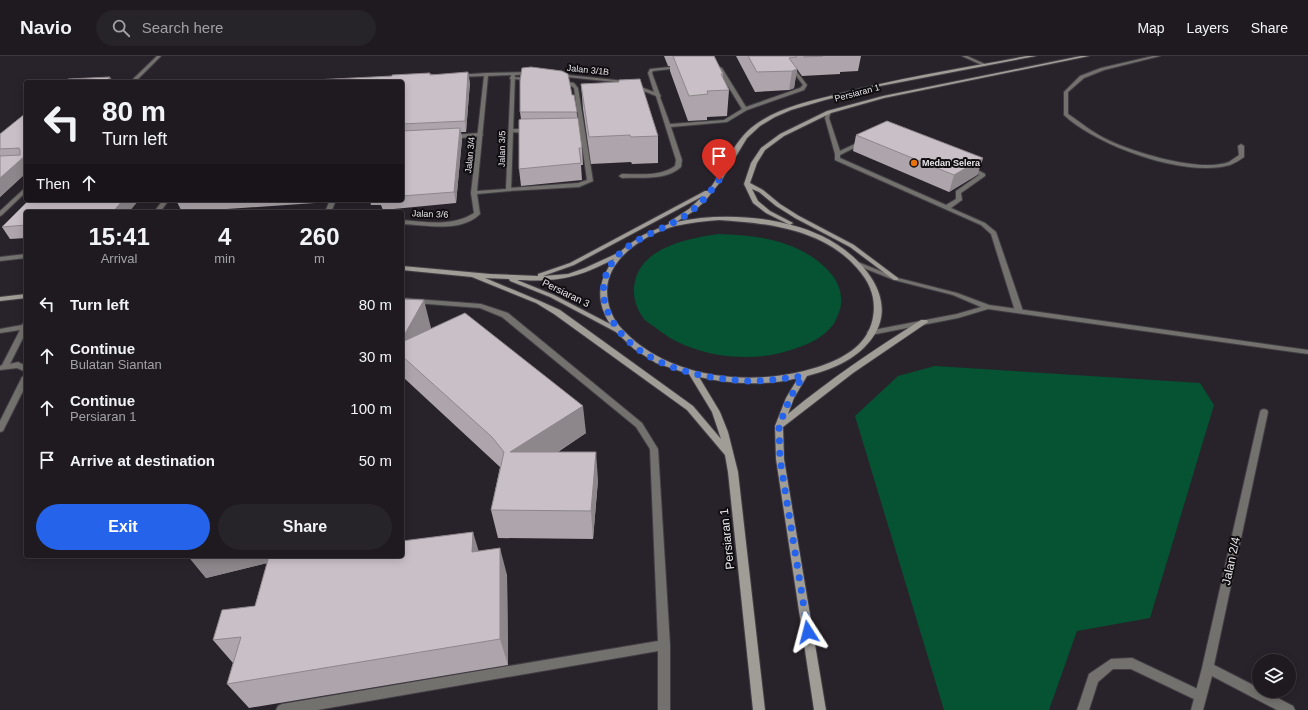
<!DOCTYPE html>
<html lang="en">
<head>
<meta charset="utf-8">
<style>
	body { margin:0; font-family:Helvetica,sans-serif; background:#262329; color:#f1f3f6; height:100vh; display:flex; flex-direction:column; font-size:15px; white-space:nowrap }
	* { box-sizing:border-box; margin:0 }
	p { font-size:13px; color:#a1a1a5 }
	.icon { flex:none; width:22px; height:22px; fill:none; stroke:currentColor; stroke-width:2; stroke-linecap:round; stroke-linejoin:round }
	.map { position:relative; flex:1; overflow:hidden }
	.sheet { position:absolute; left:24px; top:154px; width:380px; height:348px; display:flex; flex-direction:column; background:#1e1a20; border-radius:4px; box-shadow:0 2px 10px #0003,0 0 0 1px #3c383e }
	.sheet>* { flex:none }
	.guide { position:absolute; left:24px; top:24px; width:380px; height:122px; border-radius:4px; box-shadow:0 2px 10px #0003,0 0 0 1px #3c383e; background:#1e1a20; color:#f1f3f6; overflow:hidden }
	.fabs { position:absolute; left:1252px; top:598px; display:grid; gap:8px }
	.fabs a { display:grid; place-items:center; width:44px; height:44px; border-radius:50%; background:#1e1a20; box-shadow:0 2px 10px #0003,0 0 0 1px #3c383e; font-size:20px }
	.pin { position:absolute; display:grid; place-items:center; width:34px; height:34px; color:#fff; margin:-41px -17px; border-radius:50% 50% 50% 0; rotate:-45deg; box-shadow:0 0 4px #0007 }
	.pin .icon { rotate:45deg }
	.me { position:absolute; width:44px; margin:-22px; rotate:351deg; stroke-linejoin:round; filter:drop-shadow(0 0 3px #0008) }
	.turn { display:flex; align-items:center; gap:14px; height:84px; padding:0 12px; font-size:18px }
	.turn .icon { width:52px; height:52px; stroke-width:2.5 }
	.turn b { display:block; font-size:28px; line-height:34px }
	.then { display:flex; align-items:center; height:38px; padding:0 12px; background:#0003; gap:8px; font-size:15px }
	.eta { display:flex; justify-content:space-evenly; align-items:center; height:68px; text-align:center }
	.eta b { font-size:24px; font-weight:700; line-height:28px }
	.action { display:flex; gap:8px; margin-top:auto; padding:8px 12px }
	.action a { flex:1; height:46px; border-radius:24px; background:#2563eb; color:#fff; font-size:16px; font-weight:700; line-height:46px; text-align:center }
	.action a+a { background:#262329; color:#f1f3f6 }
	ul { padding:0; list-style:none }
	li { display:flex; align-items:center; gap:12px; height:52px; padding:0 12px }
	li div { flex:1 }
	li b { display:block; font-size:15px }
	li em { font-style:normal }
	header { display:flex; align-items:center; gap:24px; box-sizing:border-box; height:56px; padding:0 20px; background:#1e1a20; border-bottom:1px solid #3c383e }
	header strong { font-size:19px }
	nav { display:flex; gap:22px; margin-inline-start:auto; font-size:14px }
	.search { width:280px; height:36px; background:#262329; display:flex; align-items:center; gap:10px; box-sizing:border-box; padding:0 14px; border-radius:22px; color:#a1a1a5; font-size:15px }
	.map>svg:first-child { display:block }
	.green { fill:#055332 }
	.lines { fill:none; stroke-linecap:round; stroke-linejoin:round }
	.lane-casing { stroke:#433e45; stroke-width:2 }
	.street-casing { stroke:#433e45; stroke-width:2 }
	.secondary-casing { stroke:#433e45; stroke-width:2 }
	.lane { fill:#73716d; fill-rule:evenodd }
	.street { fill:#73716d; fill-rule:evenodd }
	.secondary { fill:#a09c96; fill-rule:evenodd }
	.wall { fill:#ada5ab }
	.shaded-wall { fill:#8d868b }
	.building { fill:#c9c0c7; stroke:#8d868b }
	.route { stroke:#2563eb; stroke-width:7; stroke-dasharray:0 12.6 }
	.food-dot { fill:#e8710a; stroke:#100d10; stroke-width:1.5 }
	.labels { text-anchor:middle; dominant-baseline:central; stroke-width:4; stroke-linejoin:round; paint-order:stroke }
	.far-street-label { font-size:9px; fill:#e8e5ea; stroke:#100d10 }
	.far-poi-label { font-size:9px; font-weight:bold; fill:#e8e5ea; stroke:#100d10; text-anchor:start }
	.street-label { font-size:10px; fill:#e8e5ea; stroke:#100d10 }
	.near-street-label { font-size:12px; fill:#e8e5ea; stroke:#100d10 }
</style>
</head>
<body>
<header>
<strong>Navio</strong>
<div class="search"><svg class="icon" aria-label="search" viewBox="0 0 24 24"><circle cx="10" cy="10" r="6"/><path d="M15 15l6 6"/></svg>Search here</div>
<nav><a>Map</a><a>Layers</a><a>Share</a></nav>
</header>
<div class="map">
<svg width="1308" height="654" viewBox="0 0 1308 654">
	<rect width="100%" height="100%" fill="#28232a"/>
	<g class="green">
		<path d="M718,178C759,179 805,185 833,220C840,230 844,244 839,256C837,261 835,267 832,270C822,283 806,289 791,294C749,308 691,301 656,272C652,269 647,266 644,263C637,254 633,242 634,232C637,192 686,183 718,178Z"/>
		<polygon points="935,310 1200,327 1214,349 1150,562 1077,575 1049,654 944,654 855,360 898,320"/>
	</g>
	<g class="lines">
		<g class="lane-casing">
			<g id="lane">
				<path d="M1153,0H1160L1104,14L1084,22L1068,36V58C1080,66 1092,76 1104,82C1131,96 1200,117 1229,106C1232,104 1236,101 1239,99L1238,90L1241,88L1244,90V101C1240,104 1235,107 1230,109C1185,122 1097,90 1064,59V36L1080,20L1101,12Z"/>
				<polygon points="510,21 531,22 533,23 531,24 512,23 510,23"/>
				<polygon points="558,24 574,27 578,32 593,125 579,131 507,135 506,134 509,132 578,127 587,124 574,32 570,29 558,26"/>
				<polygon points="827,55 831,56 829,62 840,95 861,85 866,86 840,99 840,102 946,149 956,143 956,135 979,119 968,113 968,111 972,111 985,118 985,120 961,137 962,144 951,152 985,167 996,176 1023,255 1022,257 1019,257 1015,255 991,178 981,169 835,104 835,98 825,62"/>
				<polygon points="511,73 529,73 532,75 529,77 509,76 509,74"/>
				<polygon points="480,77 483,79 482,80 451,83 448,81 451,79"/>
				<polygon points="402,242 481,248 508,257 642,367 658,393 670,589 670,654 658,654 658,595 317,654 276,654 278,650 282,648 658,585 650,393 636,371 502,261 480,252 402,246"/>
				<polygon points="23,267 26,267 26,276 10,308 18,306 26,310 26,316 17,312 0,314 0,310 2,309 20,274 0,277 0,273 22,269"/>
				<polygon points="26,318 26,329 3,375 0,376 0,365 22,321"/>
				<polygon points="1132,602 1204,636 1206,640 1204,644 1200,646 1196,644 1131,613 1113,613 1098,626 1089,654 1077,654 1089,618 1111,603"/>
			</g>
		</g>
		<g class="street-casing">
			<g id="street">
				<polygon points="157,0 161,0 135,26 130,26"/>
				<polygon points="962,0 967,0 987,9 984,10"/>
				<path d="M789,8H791L807,29L804,34L747,54L727,66L671,71L682,104L681,111C666,125 641,121 622,122L619,120L622,118C640,118 659,121 675,110L676,104L656,40L624,27L558,20L556,19L558,18L625,25L654,36L648,17L650,13L680,10L681,11L679,12L653,15L652,17L660,39L661,40L660,41L670,68L724,64L742,53L718,14L715,11L716,10L722,12L746,51L800,32L803,29L788,9Z"/>
				<path d="M531,16L533,17V18L515,19L511,135L477,138L480,158C461,177 426,169 402,168V164C426,166 452,171 474,157L471,137L484,20L458,21L456,20V19L486,17ZM511,19L506,133L477,135L488,20Z"/>
				<polygon points="26,131 26,136 2,159 0,160 0,155"/>
				<polygon points="163,144 169,144 160,156 154,156"/>
				<polygon points="330,144 336,144 331,156 325,156"/>
				<polygon points="26,198 26,202 0,205 0,201"/>
				<polygon points="858,206 898,222 957,237 989,249 1308,294 1308,298 988,253 958,262 871,279 867,277 868,275 957,258 981,251 953,239 894,224 856,209 856,207"/>
				<polygon points="1264,353 1267,354 1268,356 1214,609 1259,632 1259,635 1264,635 1293,650 1295,654 1277,654 1212,620 1203,654 1191,654 1202,612 1260,356 1261,354"/>
			</g>
		</g>
		<g class="secondary-casing">
			<g id="secondary">
				<path d="M1027,0H1036L875,31L825,44L791,54L775,61L760,70L747,82L721,125L705,145L694,155L676,166C722,156 779,160 822,180C860,198 903,244 870,285C854,305 830,314 807,320L794,342L788,358C830,323 875,293 921,264H927L928,266L853,317L783,371L784,403L826,654H814L776,403L775,370L786,342L798,322C766,330 730,328 699,321L720,356L728,376L738,416L765,654H753L728,416L725,399L687,354L554,258L536,247L472,221L402,214V210L490,218L538,220V218L570,207L705,135H708C724,115 731,89 751,72C774,53 806,46 834,39C898,22 963,12 1027,0ZM703,140L689,153L669,166V168L643,179L628,189L620,196L585,212L568,218L543,220L574,209ZM719,164C767,167 823,173 857,212C862,218 867,224 870,232C876,246 875,264 867,278C855,299 827,309 804,315C744,330 667,321 623,274C612,263 607,249 607,234C608,201 646,178 675,170C689,167 704,165 719,164ZM614,203C598,225 595,244 610,268L554,239L517,224C559,226 577,222 614,203ZM485,222L509,223L510,225L550,241L616,276L634,293L656,307L689,318L712,356L721,383L693,350L560,254L540,245Z"/>
				<polygon points="1081,0 1089,0 884,42 831,57 784,80 765,94 757,107 750,127 763,134 780,148 799,160 854,189 898,222 898,224 894,224 850,191 795,162 776,150 759,136 752,133 758,145 770,155 793,167 790,169 766,157 753,147 744,128 751,107 761,92 780,78 827,55 883,40"/>
				<polygon points="26,238 26,242 0,245 0,241"/>
			</g>
		</g>
		<use href="#lane" class="lane"/>
		<use href="#street" class="street"/>
		<use href="#secondary" class="secondary"/>
	</g>
	<g class="wall">
		<polygon points="664,0 714,0 723,18 723,22 729,34 727,60 707,61 707,64 688,65 670,15 670,10 668,10"/>
		<polygon points="736,0 861,0 858,15 840,16 840,18 802,20 797,13 794,32 789,34 755,36"/>
		<polygon points="431,18 470,26 466,76 461,76 462,83 456,147 383,154 381,149 371,149 370,144 402,144 402,26"/>
		<polygon points="619,24 658,80 658,107 632,108 631,106 591,108 583,53 581,28 619,26"/>
		<polygon points="572,39 574,39 582,92 583,109 581,109 582,124 521,130 519,113 521,63 520,56"/>
		<polygon points="26,57 26,117 0,141 0,78"/>
		<polygon points="856,79 983,102 977,119 949,136 853,95"/>
		<polygon points="176,144 317,144 315,147 182,156"/>
		<polygon points="26,156 26,182 10,183 2,171"/>
		<polygon points="402,243 431,272 430,273 586,377 558,396 598,424 593,483 498,482 491,454 500,411 404,322 402,322"/>
		<polygon points="479,495 507,519 508,609 249,652 227,628 233,607 213,584 255,550 267,507 206,522 188,500"/>
	</g>
	<g class="shaded-wall">
		<polygon points="797,13 794,32 789,34 792,15"/>
		<polygon points="468,16 470,26 466,76 465,65"/>
		<polygon points="110,21 113,26 105,26"/>
		<polygon points="460,72 462,83 456,147 454,136"/>
		<polygon points="26,99 26,117 0,141 0,122"/>
		<polygon points="983,102 977,119 949,136 954,119"/>
		<polygon points="123,144 139,144 129,156 113,156"/>
		<polygon points="424,244 431,272 412,308 402,296 402,283"/>
		<polygon points="583,350 586,377 516,423 510,396"/>
		<polygon points="596,396 598,424 593,483 591,455"/>
		<polygon points="473,476 481,503 472,496"/>
		<polygon points="500,492 507,519 508,609 500,583"/>
		<polygon points="188,500 291,500 292,501 206,522"/>
	</g>
	<g class="building">
		<polygon points="673,0 714,0 723,18 721,18 729,34 707,35 708,38 689,40"/>
		<polygon points="748,0 796,0 797,1 789,2 797,13 792,15 757,16"/>
		<polygon points="804,0 823,0 804,1"/>
		<polygon points="531,11 562,15 568,18 572,39 574,39 577,56 520,56 520,25 522,12"/>
		<polygon points="468,16 465,65 402,68 402,26 274,26 392,20 392,19 430,17 430,19"/>
		<polygon points="110,21 105,26 65,26 68,23"/>
		<polygon points="640,23 658,80 631,81 630,79 589,81 581,28 619,26 619,24"/>
		<polygon points="26,57 26,99 0,122 0,100 20,99 20,94 19,92 0,93 0,78"/>
		<polygon points="578,62 582,92 579,92 581,107 519,113 519,64 521,63"/>
		<polygon points="887,65 983,102 954,119 856,79"/>
		<polygon points="460,72 454,136 402,140 402,75"/>
		<polygon points="29,144 123,144 113,156 26,156 26,169 2,171"/>
		<polygon points="402,243 424,244 402,283"/>
		<polygon points="465,257 583,350 510,396 596,396 591,455 491,454 504,396 492,381 402,300 402,286"/>
		<polygon points="473,476 472,496 500,492 500,583 227,628 241,581 213,584 222,554 255,550 269,500 402,500 402,485"/>
	</g>
	<g class="lines">
		<path class="route" d="M719,124C710,136 701,148 689,157C663,176 623,182 608,214C600,231 603,250 613,266C637,306 690,320 734,324C742,324 750,326 758,325C773,324 788,322 803,320L790,342L779,370L780,403L808,576"/>
	</g>
	<circle class="food-dot" cx="914" cy="107" r="4"/>
	<g class="labels">
		<g class="far-street-label">
			<text transform="translate(588 14) rotate(6)">Jalan 3/1B</text>
			<text transform="translate(857 37) rotate(-15)">Persiaran 1</text>
			<text transform="translate(502 93) rotate(-89)">Jalan 3/5</text>
			<text transform="translate(470 99) rotate(-84)">Jalan 3/4</text>
			<text transform="translate(430 158) rotate(2)">Jalan 3/6</text>
		</g>
		<g class="far-poi-label">
			<text x="922" y="107">Medan Selera</text>
		</g>
		<g class="street-label">
			<text transform="translate(566 237) rotate(26)">Persiaran 3</text>
		</g>
		<g class="near-street-label">
			<text transform="translate(727 483) rotate(-96)">Persiaran 1</text>
			<text transform="translate(1231 505) rotate(-78)">Jalan 2/4</text>
		</g>
	</g>
</svg>
<div class="fabs">
<a><svg class="icon" aria-label="layers" viewBox="0 0 24 24"><path d="M12 4l9 5-9 5-9-5zM3 14l9 5 9-5"/></svg></a>
</div>
<div class="pin" style="left:719px;top:124px;background:#d93025"><svg class="icon" aria-label="arrive" viewBox="0 0 24 24"><path d="M6 21V4h12l-3 4 3 4H6"/></svg></div>
<svg class="me" style="left:808px;top:576px" viewBox="-20 -20 40 40"><path d="M0-17L14 15 0 8-14 15z" fill="#2563eb" stroke="#fff" stroke-width="4"/></svg>
<div class="guide">
<div class="turn"><svg class="icon" aria-label="left" viewBox="0 0 24 24"><path d="M17 20v-9H6M10 6l-5 5 5 5"/></svg><div><b>80 m</b>Turn left</div></div>
<div class="then">Then<svg class="icon" aria-label="ahead" viewBox="0 0 24 24"><path d="M12 20V5M6 11l6-6 6 6"/></svg></div>
</div>
<section class="sheet">
<div class="eta">
<div><b>15:41</b><p>Arrival</p></div>
<div><b>4</b><p>min</p></div>
<div><b>260</b><p>m</p></div>
</div>
<ul>
<li><svg class="icon" aria-label="left" viewBox="0 0 24 24"><path d="M17 20v-9H6M10 6l-5 5 5 5"/></svg><div><b>Turn left</b></div><em>80 m</em></li>
<li><svg class="icon" aria-label="ahead" viewBox="0 0 24 24"><path d="M12 20V5M6 11l6-6 6 6"/></svg><div><b>Continue</b><p>Bulatan Siantan</p></div><em>30 m</em></li>
<li><svg class="icon" aria-label="ahead" viewBox="0 0 24 24"><path d="M12 20V5M6 11l6-6 6 6"/></svg><div><b>Continue</b><p>Persiaran 1</p></div><em>100 m</em></li>
<li><svg class="icon" aria-label="arrive" viewBox="0 0 24 24"><path d="M6 21V4h12l-3 4 3 4H6"/></svg><div><b>Arrive at destination</b></div><em>50 m</em></li>
</ul>
<div class="action"><a>Exit</a><a>Share</a></div>
</section>
</div>
</body>
</html>
